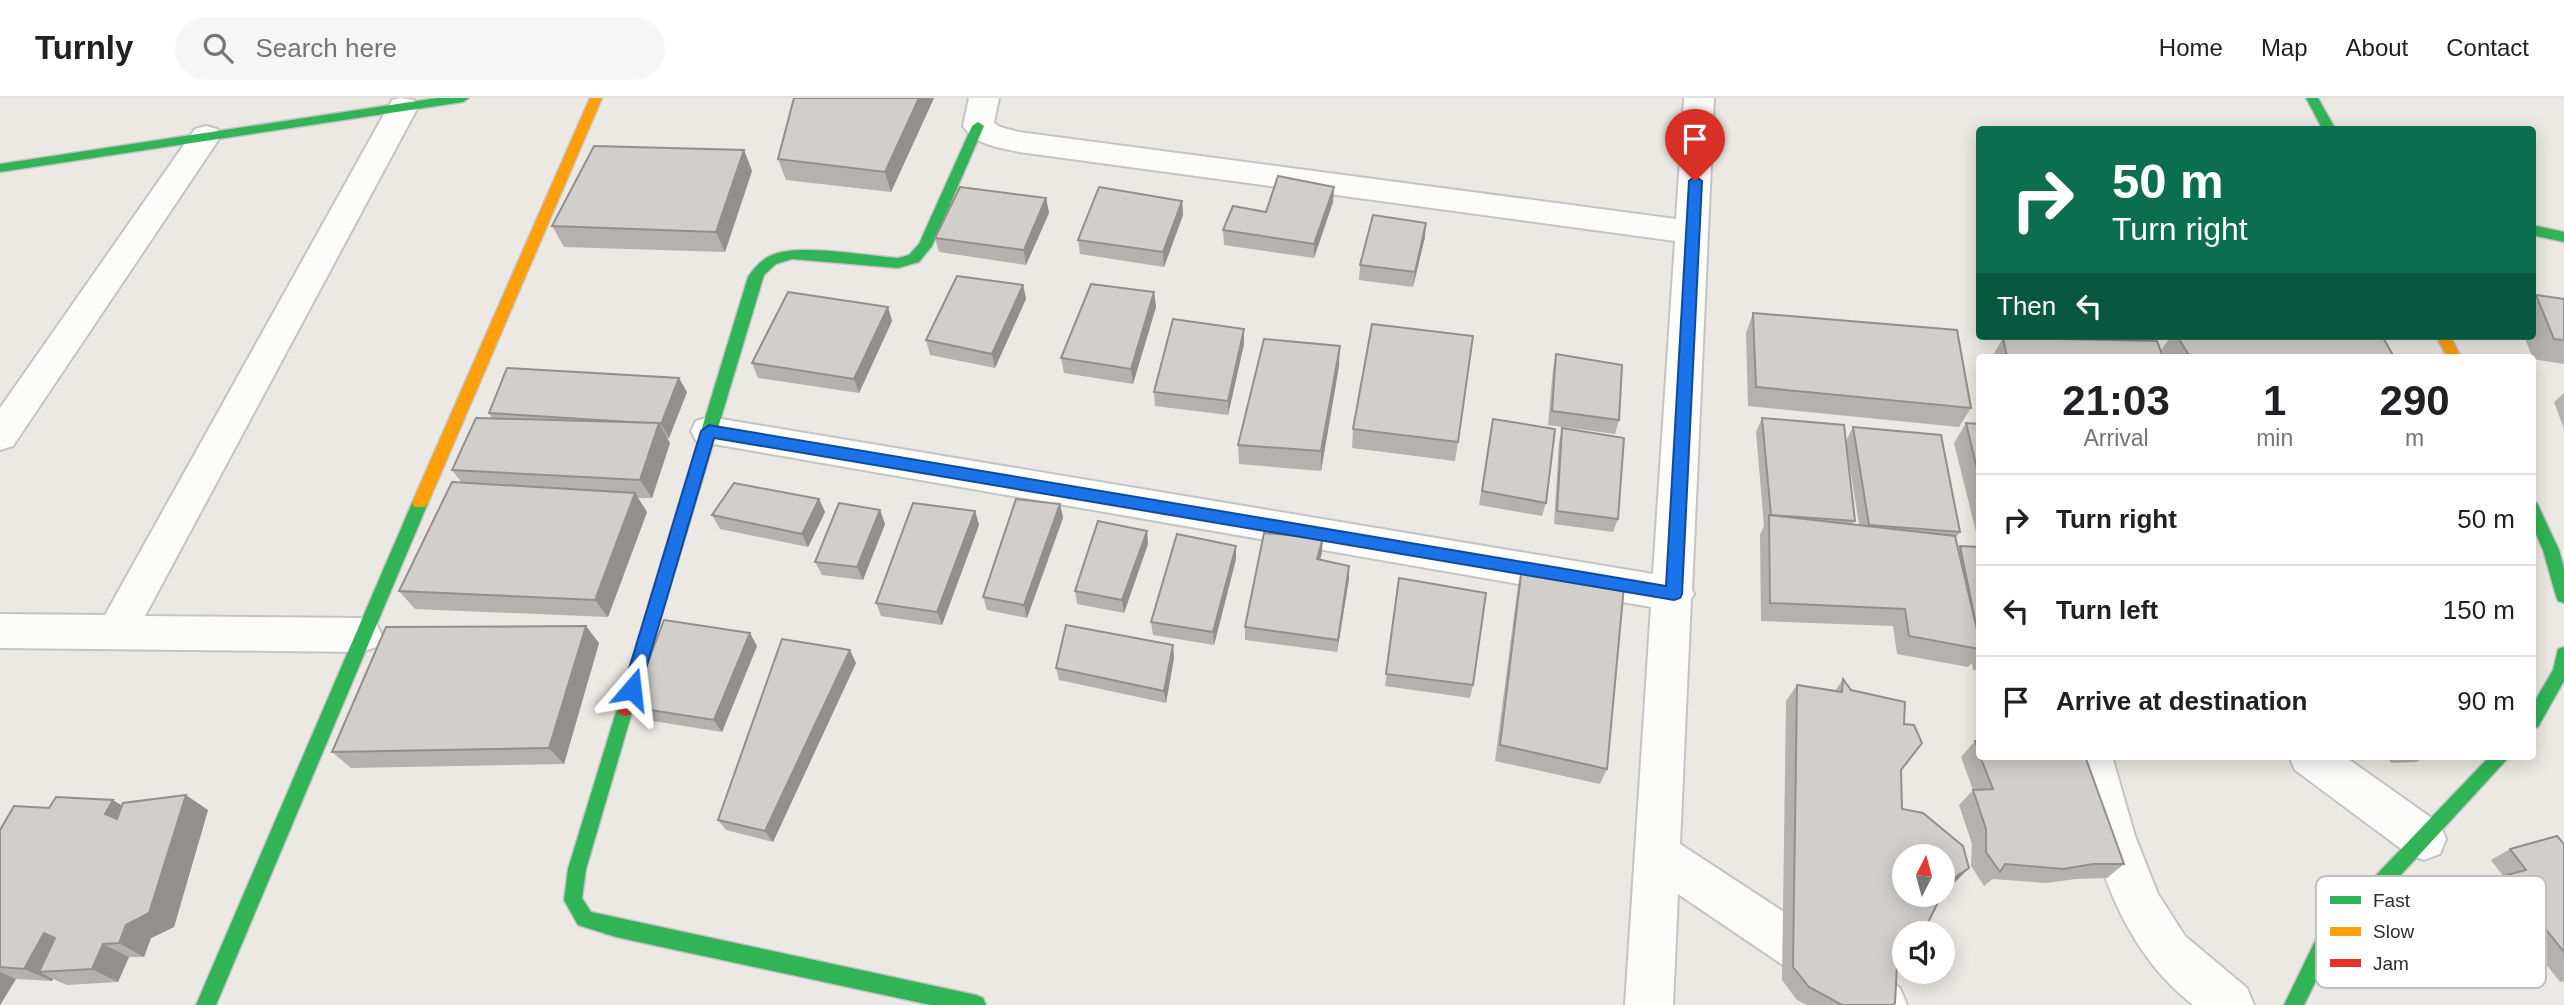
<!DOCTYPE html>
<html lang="en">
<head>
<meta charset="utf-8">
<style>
	body { margin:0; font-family:Helvetica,sans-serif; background:#f6f6f6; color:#202124; height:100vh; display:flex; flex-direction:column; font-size:26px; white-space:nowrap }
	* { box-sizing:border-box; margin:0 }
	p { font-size:23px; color:#757577 }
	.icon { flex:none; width:38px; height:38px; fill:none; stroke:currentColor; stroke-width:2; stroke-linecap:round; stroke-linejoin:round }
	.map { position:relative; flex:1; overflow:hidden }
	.drawer { position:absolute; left:1976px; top:256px; width:560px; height:406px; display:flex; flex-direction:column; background:#fff; border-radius:7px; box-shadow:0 4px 18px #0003 }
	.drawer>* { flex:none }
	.guide { position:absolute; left:1976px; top:28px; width:560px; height:214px; border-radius:7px; box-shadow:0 4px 18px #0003; background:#0b6e4f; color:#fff; overflow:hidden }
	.needle { width:46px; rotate:6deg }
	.controls { position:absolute; left:1892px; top:746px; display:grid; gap:14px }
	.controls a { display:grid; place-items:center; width:63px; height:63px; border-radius:50%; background:#fff; box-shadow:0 4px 18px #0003; font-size:35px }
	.pin { position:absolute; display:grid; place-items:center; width:60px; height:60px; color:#fff; margin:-72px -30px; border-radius:50% 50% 50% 0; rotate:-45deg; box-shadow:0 0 7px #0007 }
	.pin .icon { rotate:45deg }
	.me { position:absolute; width:77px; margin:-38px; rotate:17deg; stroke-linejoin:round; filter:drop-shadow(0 0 5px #0008) }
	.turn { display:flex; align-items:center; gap:24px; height:147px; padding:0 21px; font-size:32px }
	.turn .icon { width:91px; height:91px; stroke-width:2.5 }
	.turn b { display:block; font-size:49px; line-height:60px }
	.then { display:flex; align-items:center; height:66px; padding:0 21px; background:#0003; gap:14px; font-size:26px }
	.eta { display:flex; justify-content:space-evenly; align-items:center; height:119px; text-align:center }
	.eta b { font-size:42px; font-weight:800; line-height:49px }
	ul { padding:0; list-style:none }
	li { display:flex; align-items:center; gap:21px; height:91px; padding:0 21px; border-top:2px solid #e0e0e0 }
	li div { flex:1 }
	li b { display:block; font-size:26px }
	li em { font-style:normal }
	header { display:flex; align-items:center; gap:42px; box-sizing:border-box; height:98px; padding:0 35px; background:#fff; border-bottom:2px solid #e0e0e0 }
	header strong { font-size:33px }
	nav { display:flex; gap:38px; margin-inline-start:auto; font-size:24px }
	.search { width:490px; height:63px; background:#f6f6f6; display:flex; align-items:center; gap:18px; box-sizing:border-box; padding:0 24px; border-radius:38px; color:#757577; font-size:26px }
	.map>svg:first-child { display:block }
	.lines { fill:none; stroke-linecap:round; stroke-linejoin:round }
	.street-casing { stroke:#c5c4c5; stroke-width:4 }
	.fast-casing { stroke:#c5c4c5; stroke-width:3 }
	.slow-casing { stroke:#c5c4c5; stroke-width:3 }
	.jam-casing { stroke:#c5c4c5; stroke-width:3 }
	.street { fill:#fcfcfb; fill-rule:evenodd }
	.fast { fill:#30b455; fill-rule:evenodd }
	.slow { fill:#ff9f0a; fill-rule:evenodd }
	.jam { fill:#e5322d; fill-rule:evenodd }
	.wall { fill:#b4b1af }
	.shaded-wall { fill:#92908e }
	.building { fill:#d1cecb; stroke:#92908e; stroke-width:2 }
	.route { fill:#1a73e8; stroke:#114b97; stroke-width:2 }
	.key { fill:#fff; stroke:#c0c0c0; stroke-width:2 }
	.key-label { font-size:19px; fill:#2e2e2e }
</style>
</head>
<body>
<header>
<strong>Turnly</strong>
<div class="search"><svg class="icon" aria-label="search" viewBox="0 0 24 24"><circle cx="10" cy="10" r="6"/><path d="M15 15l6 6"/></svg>Search here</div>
<nav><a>Home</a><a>Map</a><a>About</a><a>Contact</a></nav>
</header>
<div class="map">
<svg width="2564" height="907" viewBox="0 0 2564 907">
	<rect width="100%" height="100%" fill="#ece8e4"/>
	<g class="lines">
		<g class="street-casing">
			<g id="street">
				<polygon points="401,0 414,2 418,9 145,518 362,520 376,525 382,537 376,549 362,554 0,550 0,516 105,517 388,9 392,2"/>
				<path d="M969,0H999L994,25L1000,29L1019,34L1676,121L1684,0H1714L1692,492L1694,496L1691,501L1680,746L1900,890L1907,907H1842L1678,796L1673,907H1625L1651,509L696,343L691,333L696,323L709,319L1653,476L1675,143L1019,54C998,49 975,47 963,28Z"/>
				<polygon points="206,28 217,31 221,38 13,348 0,352 0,310 195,31"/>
				<path d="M2070,658H2112L2135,738L2158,796L2185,838L2247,890L2254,907H2193C2130,857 2106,790 2084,715C2079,697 2070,676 2070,658Z"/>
				<polygon points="2289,658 2344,658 2440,726 2446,741 2440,756 2424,762 2408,756 2295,672"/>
			</g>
		</g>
		<g class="fast-casing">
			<g id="fast">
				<polygon points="437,0 469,0 463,4 0,74 0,66"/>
				<polygon points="2306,0 2318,0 2336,32 2323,32"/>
				<path d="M978,24L984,28L932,148L919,164L898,170L792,161L776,166L764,177L708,363L705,367H695L692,363L748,179C754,170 762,161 772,157C799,145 867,158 898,160L909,157L919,146L972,28Z"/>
				<polygon points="2532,127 2564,134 2564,144 2532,137"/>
				<polygon points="420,399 425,401 428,405 216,907 196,907 412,405 415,401"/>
				<polygon points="2532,403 2537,405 2559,452 2564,470 2564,505 2558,503 2556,498 2543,452 2532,427"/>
				<polygon points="2564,549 2564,583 2538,629 2532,631 2532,608 2553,572 2558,551"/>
				<polygon points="625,604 631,606 633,611 586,771 582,800 591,814 976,897 983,900 986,907 931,907 616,839 578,827 564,802 568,771 617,611 619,606"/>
				<polygon points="2490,658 2510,658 2331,853 2304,907 2284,907 2317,839"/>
			</g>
		</g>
		<g class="slow-casing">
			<g id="slow">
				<polygon points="590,0 602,0 428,405 425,409 415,409 412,405"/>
				<polygon points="2436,238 2450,238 2461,259 2447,259"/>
			</g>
		</g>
		<g class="jam-casing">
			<polygon id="jam" points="700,357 708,363 633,611 631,616 625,618 619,616 617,611 692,363"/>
		</g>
		<use href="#street" class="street"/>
		<use href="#fast" class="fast"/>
		<use href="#slow" class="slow"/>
		<use href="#jam" class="jam"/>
	</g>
	<g class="wall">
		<polygon points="794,0 934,0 891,94 786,82 778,61"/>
		<polygon points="744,52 752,73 725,154 564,149 552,128"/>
		<polygon points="1334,89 1333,104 1314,160 1224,147 1223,132"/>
		<polygon points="1046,100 1049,115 1026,167 939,154 935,140"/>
		<polygon points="1182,103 1183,117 1164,169 1080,156 1078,142"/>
		<polygon points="1425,139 1413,189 1359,182 1360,167"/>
		<polygon points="1023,187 1026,201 995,270 930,257 926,242"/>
		<polygon points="1154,194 1156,209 1133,286 1064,275 1061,260"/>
		<polygon points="2536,197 2564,201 2564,266 2533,261 2524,238 2532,238 2532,201"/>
		<polygon points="888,209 892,223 859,295 758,280 752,265"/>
		<polygon points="1753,215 1971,310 1959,329 1748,308 1746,235"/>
		<polygon points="2171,238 2382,238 2394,259 1992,259 2003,240 2161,252"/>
		<polygon points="1244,246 1228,317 1155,308 1154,294"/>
		<polygon points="1556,256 1619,322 1615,336 1548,327 1553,270"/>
		<polygon points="1339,268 1321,373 1239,366 1238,347"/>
		<polygon points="687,294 669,340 667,340 670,345 652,400 638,400 647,414 608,519 415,511 399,493 462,385 452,372 492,320 489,315"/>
		<polygon points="2564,295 2564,331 2554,304"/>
		<polygon points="1762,320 1855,423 1853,426 1859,427 1846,343 1853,329 1960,434 1955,441 1958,451 1960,448 1979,449 1979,572 1973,572 1972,565 1968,569 1897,556 1893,528 1761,523 1760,436 1764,428 1756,334"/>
		<polygon points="1966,325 1979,326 1979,446 1954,345"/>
		<polygon points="1562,330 1618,421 1613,434 1554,426 1559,344"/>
		<polygon points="1353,331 1458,344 1455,363 1352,350"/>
		<polygon points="1490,335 1546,405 1542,418 1479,407"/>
		<polygon points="819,401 825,414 808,449 720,431 712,417"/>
		<polygon points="1060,406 1063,420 1027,520 987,512 983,499"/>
		<polygon points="880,412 885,426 863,482 822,477 815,464"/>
		<polygon points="975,413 979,427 942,527 881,518 876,505"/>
		<polygon points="1147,433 1148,446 1124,515 1077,506 1075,493"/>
		<polygon points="1322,454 1320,462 1349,468 1349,481 1337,554 1245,542 1245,529"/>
		<polygon points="1236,461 1214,547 1153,537 1151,524"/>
		<polygon points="1522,469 1607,671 1600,686 1495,663 1518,487"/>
		<polygon points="1399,480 1473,587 1470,600 1385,588"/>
		<polygon points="599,545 564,666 351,670 332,654"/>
		<polygon points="1173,547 1174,560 1166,605 1059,582 1056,570"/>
		<polygon points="757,548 722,634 640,621 631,609"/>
		<polygon points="856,565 773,744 726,732 718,722"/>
		<polygon points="1843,581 1901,672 1902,711 1969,770 1954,785 1945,790 1904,835 1904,861 1902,863 1897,863 1893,907 1807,907 1797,902 1782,882 1786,603 1797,587 1835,593"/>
		<polygon points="1975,643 1979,643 1979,658 2085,658 2124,766 2107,780 2076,781 2046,785 1993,781 1984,788 1971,768 1972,746 1959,707 1973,692 1961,659"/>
		<polygon points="2387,658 2426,658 2417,664 2391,665"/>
		<polygon points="122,708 208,712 174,829 151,840 144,859 129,859 118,884 67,887 53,881 52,883 16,881 0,907 0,732 49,710"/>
		<polygon points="2564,746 2564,883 2560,884 2485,788 2503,778 2491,762 2510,751"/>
	</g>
	<g class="shaded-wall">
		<polygon points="919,0 934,0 891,94 885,74"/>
		<polygon points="744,52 752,73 725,154 716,134"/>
		<polygon points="1334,89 1333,104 1314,160 1314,146"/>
		<polygon points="1046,100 1049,115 1026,167 1024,152"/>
		<polygon points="1182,103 1183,117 1164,169 1163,154"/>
		<polygon points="1426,125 1425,139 1413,189 1415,174"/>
		<polygon points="1023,187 1026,201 995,270 992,256"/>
		<polygon points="1154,194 1156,209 1133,286 1131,271"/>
		<polygon points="888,209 892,223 859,295 854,281"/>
		<polygon points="1244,231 1244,246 1228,317 1228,303"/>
		<polygon points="1340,248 1339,268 1321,373 1321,353"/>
		<polygon points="679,280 687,294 669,340 661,326"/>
		<polygon points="659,325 670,345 652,400 640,382"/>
		<polygon points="635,395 647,414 608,519 595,502"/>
		<polygon points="819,401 825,414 808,449 802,436"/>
		<polygon points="1060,406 1063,420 1027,520 1024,507"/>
		<polygon points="880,412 885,426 863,482 857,469"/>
		<polygon points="975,413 979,427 942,527 937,514"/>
		<polygon points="1147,433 1148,446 1124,515 1122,502"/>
		<polygon points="1323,440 1322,454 1317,474 1317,461"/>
		<polygon points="1236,448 1236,461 1214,547 1213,534"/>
		<polygon points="1349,468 1349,481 1337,554 1338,542"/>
		<polygon points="586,528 599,545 564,666 549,650"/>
		<polygon points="750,535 757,548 722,634 714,622"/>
		<polygon points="1173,547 1174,560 1166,605 1164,593"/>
		<polygon points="850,552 856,565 773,744 765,733"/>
		<polygon points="186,697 208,712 174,829 151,840 144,859 119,845"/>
		<polygon points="113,702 137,717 130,731 105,716"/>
		<polygon points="1969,770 1954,785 1942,792 1949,783"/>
		<polygon points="44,835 71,849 39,874 53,881 52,883 24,871"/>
		<polygon points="103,846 129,859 118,884 92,871"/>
		<polygon points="0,874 16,881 0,907"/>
	</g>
	<g class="building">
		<polygon points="794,0 919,0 885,74 778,61"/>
		<polygon points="594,48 744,52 716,134 552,128"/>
		<polygon points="1278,78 1334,89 1314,146 1223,132 1233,108 1266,114"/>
		<polygon points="960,89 1046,100 1024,152 935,140"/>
		<polygon points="1099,89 1182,103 1163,154 1078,142"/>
		<polygon points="1373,117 1426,125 1415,174 1360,167"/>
		<polygon points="957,178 1023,187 992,256 926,242"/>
		<polygon points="1091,186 1154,194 1131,271 1061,260"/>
		<polygon points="788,194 888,209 854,281 752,265"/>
		<polygon points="2536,197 2564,201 2564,242 2554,241"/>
		<polygon points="1753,215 1957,232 1971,310 1756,289"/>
		<polygon points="1173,221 1244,231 1228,303 1154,294"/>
		<polygon points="1372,226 1473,238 1458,344 1353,331"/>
		<polygon points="2177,238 2382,238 2394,259 2190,259"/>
		<polygon points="2003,240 2157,243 2163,259 2007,259"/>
		<polygon points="1264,241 1340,248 1321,353 1238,347"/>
		<polygon points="1556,256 1622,267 1619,322 1552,313"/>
		<polygon points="507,270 679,280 661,326 489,315"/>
		<polygon points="476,320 659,325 640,382 452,372"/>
		<polygon points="1762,320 1844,327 1855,423 1771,417"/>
		<polygon points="1493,321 1555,331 1546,405 1482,393"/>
		<polygon points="1966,325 1979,326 1979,379"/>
		<polygon points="1853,329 1941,337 1960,434 1869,427"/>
		<polygon points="1562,330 1624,340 1618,421 1557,413"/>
		<polygon points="452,384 635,395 595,502 399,493"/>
		<polygon points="734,385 819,401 802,436 712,417"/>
		<polygon points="1016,401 1060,406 1024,507 983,499"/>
		<polygon points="839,405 880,412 857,469 815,464"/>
		<polygon points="913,405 975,413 937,514 876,505"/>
		<polygon points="1769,417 1955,438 1979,540 1979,551 1909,538 1905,511 1770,505"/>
		<polygon points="1098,423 1147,433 1122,502 1075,493"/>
		<polygon points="1264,435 1323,440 1317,461 1349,468 1338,542 1245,529"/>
		<polygon points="1177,436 1236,448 1213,534 1151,524"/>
		<polygon points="1960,448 1979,449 1979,540 1977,531"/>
		<polygon points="1522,469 1624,488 1607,671 1500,647"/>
		<polygon points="1399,480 1486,495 1473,587 1386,576"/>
		<polygon points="664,522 750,535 714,622 631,609"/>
		<polygon points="1066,527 1173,547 1164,593 1056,570"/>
		<polygon points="586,528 549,650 332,654 386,529"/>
		<polygon points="782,541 850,552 765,733 718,722"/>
		<polygon points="1843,581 1851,592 1905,604 1904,626 1914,627 1922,645 1901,672 1902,711 1923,715 1963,748 1969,770 1949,783 1942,795 1942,758 1904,758 1904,796 1942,796 1923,835 1904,835 1904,850 1898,850 1895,905 1893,907 1842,907 1809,889 1793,869 1797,587 1842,594"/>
		<polygon points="1975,643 1979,643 1979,655"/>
		<polygon points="1980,658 2085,658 2124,766 2093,766 2063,771 2005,766 2000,774 1986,754 1986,731 1973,692 1993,691"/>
		<polygon points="186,697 149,815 126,827 119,845 103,846 92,871 39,874 55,840 44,835 24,871 0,869 0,732 14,708 49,710 56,699 113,702 105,716 117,721 123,705"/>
		<polygon points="2557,738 2564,746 2564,854 2503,778 2526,772 2510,751"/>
	</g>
	<polygon class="route" points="1695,78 1702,83 1682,496 1680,500 1674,502 714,340 640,591 638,596 632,598 626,596 623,591 701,333 709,327 1666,488 1689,83"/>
	<rect x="2316" y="778" width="230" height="112" rx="10" class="key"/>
	<rect x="2330" y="798" width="31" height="8" fill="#30b455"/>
	<rect x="2330" y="829" width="31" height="9" fill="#ff9f0a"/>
	<rect x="2330" y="861" width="31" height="8" fill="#e5322d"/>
	<g class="key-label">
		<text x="2373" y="809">Fast</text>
		<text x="2373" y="840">Slow</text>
		<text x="2373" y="872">Jam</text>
	</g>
</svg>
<div class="controls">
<a><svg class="needle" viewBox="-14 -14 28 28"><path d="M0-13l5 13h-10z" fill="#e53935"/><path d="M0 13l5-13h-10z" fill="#757577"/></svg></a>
<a><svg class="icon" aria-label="sound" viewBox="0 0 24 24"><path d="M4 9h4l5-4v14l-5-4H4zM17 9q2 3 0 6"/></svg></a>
</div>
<div class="pin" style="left:1695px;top:83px;background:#d93025"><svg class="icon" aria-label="arrive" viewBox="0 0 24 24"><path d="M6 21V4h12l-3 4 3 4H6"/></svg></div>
<svg class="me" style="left:632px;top:591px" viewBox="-20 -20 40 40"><path d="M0-17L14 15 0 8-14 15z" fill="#1a73e8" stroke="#fff" stroke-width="4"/></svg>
<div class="guide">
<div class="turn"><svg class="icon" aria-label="right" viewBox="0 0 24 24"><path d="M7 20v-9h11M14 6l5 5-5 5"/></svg><div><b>50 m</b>Turn right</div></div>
<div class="then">Then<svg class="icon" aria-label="left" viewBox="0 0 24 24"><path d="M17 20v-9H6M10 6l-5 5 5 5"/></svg></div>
</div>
<section class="drawer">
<div class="eta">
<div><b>21:03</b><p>Arrival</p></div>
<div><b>1</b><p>min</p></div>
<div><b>290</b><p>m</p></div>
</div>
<ul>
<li><svg class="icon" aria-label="right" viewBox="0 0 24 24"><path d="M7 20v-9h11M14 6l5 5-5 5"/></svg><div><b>Turn right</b></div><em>50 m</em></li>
<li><svg class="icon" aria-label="left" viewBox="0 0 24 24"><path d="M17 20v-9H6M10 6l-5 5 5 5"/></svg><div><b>Turn left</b></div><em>150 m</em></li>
<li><svg class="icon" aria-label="arrive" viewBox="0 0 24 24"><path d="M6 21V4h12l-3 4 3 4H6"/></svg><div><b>Arrive at destination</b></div><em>90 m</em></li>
</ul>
</section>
</div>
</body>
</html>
